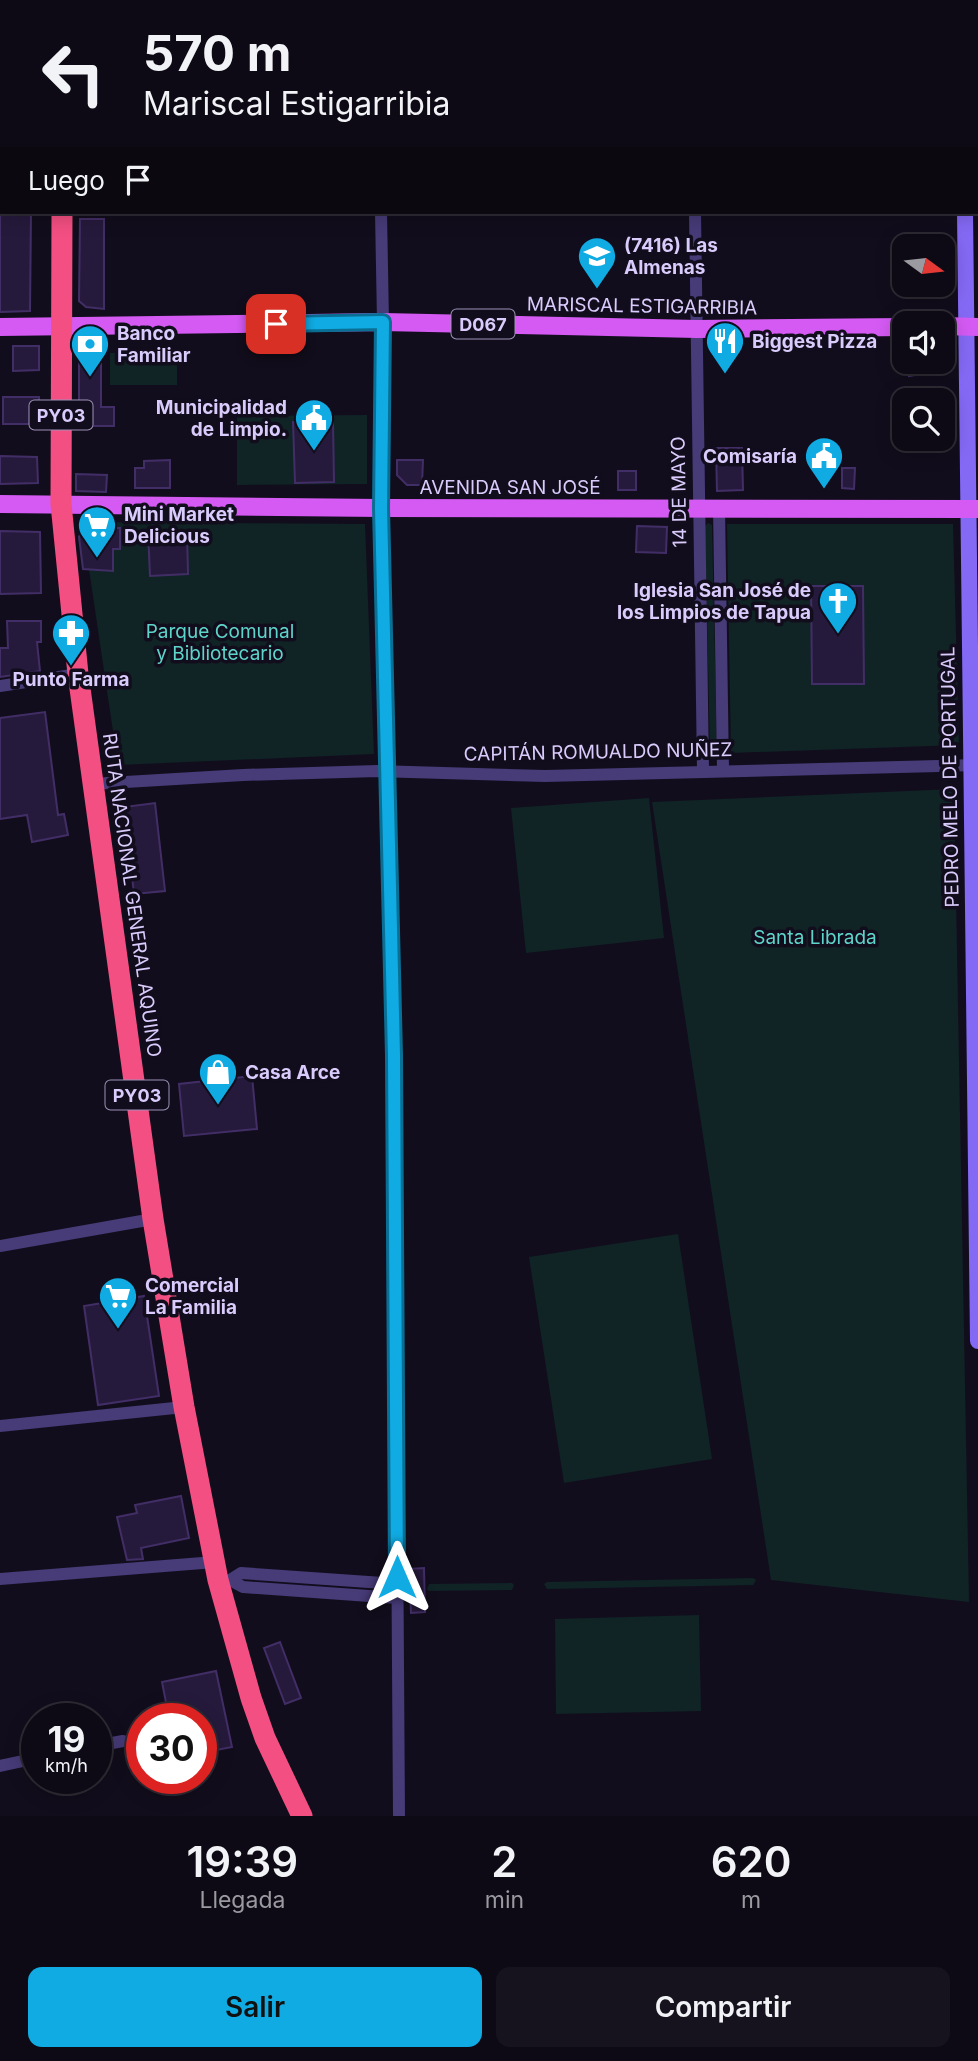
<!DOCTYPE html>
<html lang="es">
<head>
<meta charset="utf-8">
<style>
	body { margin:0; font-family:Inter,sans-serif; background:#17131e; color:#f1f3f6; height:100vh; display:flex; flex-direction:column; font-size:26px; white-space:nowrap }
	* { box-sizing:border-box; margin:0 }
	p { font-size:23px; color:#9b9aa0 }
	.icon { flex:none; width:38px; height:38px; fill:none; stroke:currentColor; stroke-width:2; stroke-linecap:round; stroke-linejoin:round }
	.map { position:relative; height:1816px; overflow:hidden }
	.details { display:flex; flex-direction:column; background:#0e0a15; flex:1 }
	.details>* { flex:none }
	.guide { position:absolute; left:0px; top:0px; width:978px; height:214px; box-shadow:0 4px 18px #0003,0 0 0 2px #2e2b34; background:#0e0a15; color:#f1f3f6; overflow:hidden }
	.needle { width:46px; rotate:105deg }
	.controls { position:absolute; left:892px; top:234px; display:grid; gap:14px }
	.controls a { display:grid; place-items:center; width:63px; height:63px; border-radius:14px; background:#0e0a15; box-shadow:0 4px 18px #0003,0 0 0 2px #2e2b34; font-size:35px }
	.speed { position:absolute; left:21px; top:1703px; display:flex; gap:14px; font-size:35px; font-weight:700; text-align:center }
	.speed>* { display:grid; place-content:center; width:91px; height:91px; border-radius:50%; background:#0e0a15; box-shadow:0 4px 18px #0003,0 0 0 2px #2e2b34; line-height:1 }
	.speed small { font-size:18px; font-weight:400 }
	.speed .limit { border:10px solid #d22; background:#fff; color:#111 }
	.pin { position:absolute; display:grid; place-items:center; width:60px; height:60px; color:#fff; margin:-30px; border-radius:14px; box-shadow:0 4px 10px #0006 }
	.me { position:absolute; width:77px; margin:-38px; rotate:0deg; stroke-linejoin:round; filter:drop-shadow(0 0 5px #0008) }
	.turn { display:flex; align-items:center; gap:24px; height:147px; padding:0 28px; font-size:32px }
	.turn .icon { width:91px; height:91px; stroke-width:2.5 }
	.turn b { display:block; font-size:49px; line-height:60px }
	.then { display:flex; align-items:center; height:66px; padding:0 28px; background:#0003; gap:14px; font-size:26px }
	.eta { display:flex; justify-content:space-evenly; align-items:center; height:119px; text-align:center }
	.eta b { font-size:42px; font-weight:600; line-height:49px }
	.cta { display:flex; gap:14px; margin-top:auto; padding:14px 28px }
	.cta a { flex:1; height:80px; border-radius:14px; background:#10abe3; color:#111; font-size:28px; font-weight:600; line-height:80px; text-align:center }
	.cta a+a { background:#17131e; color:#f1f3f6 }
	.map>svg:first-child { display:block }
	.green { fill:#102325 }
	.building { fill:#261a3c; stroke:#422e66; stroke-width:2 }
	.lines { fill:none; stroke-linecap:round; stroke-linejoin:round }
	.street { stroke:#473b78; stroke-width:12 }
	.secondary { stroke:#8469f4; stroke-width:16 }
	.primary { stroke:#d45af3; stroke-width:18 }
	.highway { stroke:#f34f82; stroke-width:21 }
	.route-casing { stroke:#0a6f94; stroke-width:18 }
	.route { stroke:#10abe3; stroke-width:12 }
	.labels { text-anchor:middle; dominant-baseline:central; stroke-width:7; stroke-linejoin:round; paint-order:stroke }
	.shield { fill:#120d1c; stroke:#9d92b8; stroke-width:2 }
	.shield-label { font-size:18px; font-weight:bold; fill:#d9cbfb }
	.poi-label { font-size:19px; font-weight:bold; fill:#d9cbfb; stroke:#120d1c; text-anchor:start }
	.street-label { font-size:19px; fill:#d9cbfb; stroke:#120d1c }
	.park-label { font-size:19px; fill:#5ed5cb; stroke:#120d1c }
</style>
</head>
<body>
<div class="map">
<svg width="978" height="1816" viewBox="0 0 978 1816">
	<rect width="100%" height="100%" fill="#120d1c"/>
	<g class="green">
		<polygon points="177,352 177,385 110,385 110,353"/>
		<polygon points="367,415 367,484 237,485 237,416"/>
		<polygon points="82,522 365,524 374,754 118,765"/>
		<polygon points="708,523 712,525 717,753 712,756 710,754 705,526"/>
		<polygon points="727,524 953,524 959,745 731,753"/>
		<polygon points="954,789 969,1602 771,1580 652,802"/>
		<polygon points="649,798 664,938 526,953 511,808"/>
		<polygon points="678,1234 712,1459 564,1483 529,1257"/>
		<polygon points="753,1578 756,1580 753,1585 547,1589 544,1584 547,1582"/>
		<polygon points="512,1583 514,1585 512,1590 429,1591 427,1589 429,1584"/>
		<polygon points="699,1615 701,1711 556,1714 555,1619"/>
	</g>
	<g class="building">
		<polygon points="0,212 31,212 30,311 0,312"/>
		<polygon points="80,219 104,219 104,309 86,307 79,301"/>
		<polygon points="13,346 39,346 39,370 13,371"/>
		<polygon points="79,350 101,350 101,407 114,407 114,426 79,426"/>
		<polygon points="908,362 951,362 951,369 909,376"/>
		<rect x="3" y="397" width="36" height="27"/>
		<polygon points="333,421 334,482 295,483 293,422"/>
		<polygon points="716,448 742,448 743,490 717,491"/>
		<polygon points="0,456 37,457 38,483 0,484"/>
		<polygon points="170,460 170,488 135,488 135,468 144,468 144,461"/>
		<polygon points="397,460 423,460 422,485 407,485 397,475"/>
		<polygon points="842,468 855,468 854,489 842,488"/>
		<rect x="618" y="471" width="18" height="19"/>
		<polygon points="76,474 107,475 106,492 76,491"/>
		<polygon points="637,526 667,527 666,553 636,552"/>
		<polygon points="83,528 120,528 120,549 113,549 113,571 83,569 79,537"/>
		<polygon points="0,531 40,532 41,593 0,594"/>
		<polygon points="187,531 188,574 150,576 148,532"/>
		<polygon points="811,586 863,586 864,684 812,684"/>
		<polygon points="7,621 41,621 41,642 37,642 40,671 0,677 0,648 8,648"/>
		<polygon points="45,712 58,815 64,814 68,835 32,842 27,815 0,819 0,718"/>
		<polygon points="155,803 165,891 134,894 124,807"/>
		<polygon points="252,1076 257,1129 184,1136 179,1084"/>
		<polygon points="144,1296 159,1396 98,1405 84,1306"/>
		<polygon points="181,1496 189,1538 141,1548 143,1559 127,1560 117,1517 137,1513 135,1505"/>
		<polygon points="424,1568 425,1612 411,1613 409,1569"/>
		<polygon points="280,1642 301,1698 285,1704 264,1648"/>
		<polygon points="216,1671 232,1747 201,1753 201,1718 169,1718 162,1682"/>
	</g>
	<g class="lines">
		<g class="street">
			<polyline points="376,0 376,2"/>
			<polyline points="438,2 978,2"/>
			<polyline points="0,6 2,6"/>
			<polyline points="381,212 383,322 381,508 394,1056 399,1816"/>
			<polyline points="695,212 703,771"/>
			<polyline points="719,508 723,770"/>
			<polyline points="0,686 78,674"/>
			<polyline points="92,784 243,775 377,771 545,776 978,765"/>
			<polyline points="0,1246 153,1219"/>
			<polyline points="0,1426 184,1407"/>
			<polyline points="0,1579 215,1562"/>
			<polyline points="230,1580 241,1573 397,1584"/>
			<polyline points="230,1580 243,1587 397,1598"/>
			<polyline points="96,1746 123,1741"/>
			<polyline points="0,1766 37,1758"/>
		</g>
		<g class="secondary">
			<polyline points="965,0 965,2"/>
			<polyline points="965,212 978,1341"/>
		</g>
		<g class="primary">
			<polyline points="943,326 978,327"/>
			<polyline points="0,327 383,322 697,329 905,327"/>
			<polyline points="0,504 381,508 978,509"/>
		</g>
		<g class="highway">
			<polyline points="64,2 64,0"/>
			<polyline points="62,212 61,504 78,674 153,1219 184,1407 218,1580 251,1698 265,1738 302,1816"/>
		</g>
	</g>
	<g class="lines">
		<g class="route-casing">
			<polyline id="route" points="276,324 383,322 381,508 394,1056 397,1577"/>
		</g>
		<use href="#route" class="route"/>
	</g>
	<defs>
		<g id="school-pin" transform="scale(2.0125)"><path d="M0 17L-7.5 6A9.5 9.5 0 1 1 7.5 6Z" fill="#10abe3" stroke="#120d1c"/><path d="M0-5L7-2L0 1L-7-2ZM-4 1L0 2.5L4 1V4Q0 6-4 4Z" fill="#fff"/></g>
		<g id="restaurant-pin" transform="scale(2.0125)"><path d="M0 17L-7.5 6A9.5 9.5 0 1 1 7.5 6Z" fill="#10abe3" stroke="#120d1c"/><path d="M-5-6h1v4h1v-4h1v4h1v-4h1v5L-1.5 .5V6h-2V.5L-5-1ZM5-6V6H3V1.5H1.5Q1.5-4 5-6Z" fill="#fff"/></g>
		<g id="bank-pin" transform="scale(2.0125)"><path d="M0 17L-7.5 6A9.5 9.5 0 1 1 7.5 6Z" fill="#10abe3" stroke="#120d1c"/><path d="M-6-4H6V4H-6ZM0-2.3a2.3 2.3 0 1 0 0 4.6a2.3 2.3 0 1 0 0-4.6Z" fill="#fff"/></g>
		<g id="civic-pin" transform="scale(2.0125)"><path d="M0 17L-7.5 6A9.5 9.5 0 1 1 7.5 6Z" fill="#10abe3" stroke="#120d1c"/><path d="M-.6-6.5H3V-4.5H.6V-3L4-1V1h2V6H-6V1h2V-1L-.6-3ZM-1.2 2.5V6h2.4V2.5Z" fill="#fff"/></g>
		<g id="supermarket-pin" transform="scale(2.0125)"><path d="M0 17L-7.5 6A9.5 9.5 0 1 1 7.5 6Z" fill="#10abe3" stroke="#120d1c"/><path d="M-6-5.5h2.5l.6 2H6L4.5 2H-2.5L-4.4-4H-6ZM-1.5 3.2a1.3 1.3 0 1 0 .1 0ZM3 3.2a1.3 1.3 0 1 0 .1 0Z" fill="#fff"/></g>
		<g id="church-pin" transform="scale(2.0125)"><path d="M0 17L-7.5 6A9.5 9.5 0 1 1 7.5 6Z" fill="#10abe3" stroke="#120d1c"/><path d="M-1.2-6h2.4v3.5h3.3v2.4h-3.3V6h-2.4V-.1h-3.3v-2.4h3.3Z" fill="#fff"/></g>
		<g id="pharmacy-pin" transform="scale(2.0125)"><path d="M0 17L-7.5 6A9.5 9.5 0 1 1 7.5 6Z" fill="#10abe3" stroke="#120d1c"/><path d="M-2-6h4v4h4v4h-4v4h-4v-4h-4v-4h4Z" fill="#fff"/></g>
		<g id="shop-pin" transform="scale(2.0125)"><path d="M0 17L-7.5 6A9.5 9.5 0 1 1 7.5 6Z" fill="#10abe3" stroke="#120d1c"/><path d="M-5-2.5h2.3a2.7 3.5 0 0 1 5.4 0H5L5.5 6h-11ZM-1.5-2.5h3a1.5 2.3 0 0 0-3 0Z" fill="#fff"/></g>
	</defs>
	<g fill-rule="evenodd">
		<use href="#school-pin" x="597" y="256"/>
		<use href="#restaurant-pin" x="725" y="341"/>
		<use href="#bank-pin" x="90" y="344"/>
		<use href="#civic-pin" x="314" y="418"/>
		<use href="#civic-pin" x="824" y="456"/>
		<use href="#supermarket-pin" x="97" y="525"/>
		<use href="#church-pin" x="838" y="601"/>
		<use href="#pharmacy-pin" x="71" y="633"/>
		<use href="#shop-pin" x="218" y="1072"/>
		<use href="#supermarket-pin" x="118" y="1296"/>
	</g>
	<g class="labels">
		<g class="shield">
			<rect x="451.5" y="309.5" width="63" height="29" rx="5"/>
			<rect x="29.5" y="400.5" width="63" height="29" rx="5"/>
			<rect x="105.5" y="1080.5" width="63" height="29" rx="5"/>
		</g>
		<g class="shield-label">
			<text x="483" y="324">D067</text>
			<text x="61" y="415">PY03</text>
			<text x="137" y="1095">PY03</text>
		</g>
		<g class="poi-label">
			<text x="624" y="245">(7416) Las<tspan x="624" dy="22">Almenas</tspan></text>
			<text x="117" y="333">Banco<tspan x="117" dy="22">Familiar</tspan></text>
			<text x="752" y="341">Biggest Pizza</text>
			<text x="287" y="407" text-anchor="end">Municipalidad<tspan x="287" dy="22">de Limpio.</tspan></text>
			<text x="797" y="456" text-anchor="end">Comisaría</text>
			<text x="124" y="514">Mini Market<tspan x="124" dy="22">Delicious</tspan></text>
			<text x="811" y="590" text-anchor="end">Iglesia San José de<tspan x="811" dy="22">los Limpios de Tapua</tspan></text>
			<text x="71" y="679" text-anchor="middle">Punto Farma</text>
			<text x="245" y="1072">Casa Arce</text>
			<text x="145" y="1285">Comercial<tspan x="145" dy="22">La Familia</tspan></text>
		</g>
		<g class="street-label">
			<text transform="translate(642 306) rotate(1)">MARISCAL ESTIGARRIBIA</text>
			<text x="510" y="487">AVENIDA SAN JOSÉ</text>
			<text transform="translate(679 492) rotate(-91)">14 DE MAYO</text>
			<text transform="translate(598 752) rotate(-1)">CAPITÁN ROMUALDO NUÑEZ</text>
			<text transform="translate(950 777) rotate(-91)">PEDRO MELO DE PORTUGAL</text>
			<text transform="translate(132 895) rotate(82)">RUTA NACIONAL GENERAL AQUINO</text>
		</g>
		<g class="park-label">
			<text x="220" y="631">Parque Comunal<tspan x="220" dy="22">y Bibliotecario</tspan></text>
			<text x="815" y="937">Santa Librada</text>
		</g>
	</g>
</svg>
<div class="controls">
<a><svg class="needle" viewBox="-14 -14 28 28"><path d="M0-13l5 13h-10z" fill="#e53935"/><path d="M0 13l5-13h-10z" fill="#9b9aa0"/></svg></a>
<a><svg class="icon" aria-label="sound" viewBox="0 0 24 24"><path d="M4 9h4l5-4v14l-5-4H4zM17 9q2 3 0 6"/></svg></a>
<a><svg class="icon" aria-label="search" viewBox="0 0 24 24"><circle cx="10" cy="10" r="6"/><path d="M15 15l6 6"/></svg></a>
</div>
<div class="speed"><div>19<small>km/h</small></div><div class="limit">30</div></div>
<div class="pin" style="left:276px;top:324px;background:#d93025"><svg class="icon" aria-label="arrive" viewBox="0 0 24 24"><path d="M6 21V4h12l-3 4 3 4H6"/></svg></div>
<svg class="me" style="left:397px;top:1577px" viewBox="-20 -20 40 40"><path d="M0-17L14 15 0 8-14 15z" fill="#10abe3" stroke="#fff" stroke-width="4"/></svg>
<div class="guide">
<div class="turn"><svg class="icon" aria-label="left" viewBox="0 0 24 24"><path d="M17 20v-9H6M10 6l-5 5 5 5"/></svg><div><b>570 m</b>Mariscal Estigarribia</div></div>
<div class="then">Luego<svg class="icon" aria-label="arrive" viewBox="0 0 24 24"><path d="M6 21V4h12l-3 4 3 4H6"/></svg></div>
</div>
</div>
<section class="details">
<div class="eta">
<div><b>19:39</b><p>Llegada</p></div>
<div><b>2</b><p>min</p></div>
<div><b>620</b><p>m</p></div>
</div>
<div class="cta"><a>Salir</a><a>Compartir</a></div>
</section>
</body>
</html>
